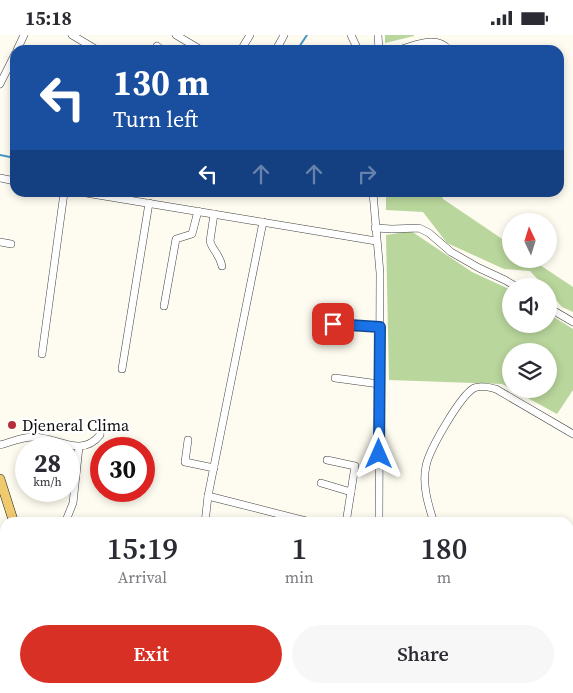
<!DOCTYPE html>
<html lang="en">
<head>
<meta charset="utf-8">
<style>
	body { margin:0; font-family:"Source Serif 4",serif; background:#f7f7f7; color:#2b2b33; height:100vh; display:flex; flex-direction:column; font-size:19px; white-space:nowrap }
	* { box-sizing:border-box; margin:0 }
	p { font-size:16px; color:#7c7c81 }
	.icon { flex:none; width:28px; height:28px; fill:none; stroke:currentColor; stroke-width:2; stroke-linecap:round; stroke-linejoin:round }
	.map { position:relative; flex:1; overflow:hidden }
	.details { position:absolute; left:0px; top:482px; width:574px; height:176px; display:flex; flex-direction:column; background:#fff; border-radius:15px 15px 0 0; box-shadow:0 2px 8px #0003 }
	.details>* { flex:none }
	.guide { position:absolute; left:10px; top:10px; width:554px; height:152px; border-radius:15px; box-shadow:0 2px 8px #0003; background:#1a4fa0; color:#fff; overflow:hidden }
	.needle { width:32px; rotate:356deg }
	.buttons { position:absolute; left:502px; top:178px; display:grid; gap:10px }
	.buttons a { display:grid; place-items:center; width:55px; height:55px; border-radius:50%; background:#fff; box-shadow:0 2px 8px #0003; font-size:25px }
	.speed { position:absolute; left:15px; top:402px; display:flex; gap:10px; font-size:25px; font-weight:700; text-align:center }
	.speed>* { display:grid; place-content:center; width:65px; height:65px; border-radius:50%; background:#fff; box-shadow:0 2px 8px #0003; line-height:1 }
	.speed small { font-size:12px; font-weight:400 }
	.speed .limit { border:8px solid #d22; background:#fff; color:#111 }
	.pin { position:absolute; display:grid; place-items:center; width:42px; height:42px; color:#fff; margin:-21px; border-radius:10px; box-shadow:0 2px 8px #0006 }
	.me { position:absolute; width:55px; margin:-28px; rotate:0deg; stroke-linejoin:round; filter:drop-shadow(0 0 4px #0008) }
	.turn { display:flex; align-items:center; gap:18px; height:105px; padding:0 20px; font-size:22px }
	.turn .icon { width:65px; height:65px; stroke-width:2.5 }
	.turn b { display:block; font-size:35px; line-height:42px }
	.lanes { display:flex; align-items:center; height:48px; padding:0 20px; background:#0003; justify-content:center; gap:25px; direction:ltr }
	.lanes .off { opacity:.35 }
	.eta { display:flex; justify-content:space-evenly; align-items:center; height:85px; text-align:center }
	.eta b { font-size:30px; font-weight:600; line-height:35px }
	.button { display:flex; gap:10px; margin-top:auto; padding:10px 20px }
	.button a { flex:1; height:58px; border-radius:30px; background:#d93025; color:#fff; font-size:20px; font-weight:600; line-height:58px; text-align:center }
	.button a+a { background:#f7f7f7; color:#2b2b33 }
	.status { display:flex; justify-content:space-between; align-items:center; height:35px; padding:0 25px; background:#fff; direction:ltr }
	.status svg { height:14px; fill:currentColor }
	.map>svg:first-child { display:block }
	.forest { fill:#b9d69c; fill-rule:evenodd }
	.lines { fill:none; stroke-linecap:round; stroke-linejoin:round }
	.stream { stroke:#4497c5; stroke-width:2 }
	.minor-casing { stroke:#414141; stroke-width:8 }
	.major-casing { stroke:#1f1f1f; stroke-width:10 }
	.minor { stroke:#fff; stroke-width:7 }
	.major { stroke:#f0ca6f; stroke-width:9 }
	.route-casing { stroke:#114b97; stroke-width:12 }
	.route { stroke:#1a73e8; stroke-width:9 }
	.poi-dot { fill:#b62f3b; stroke:#fff; stroke-width:2 }
	.labels { text-anchor:middle; dominant-baseline:central; stroke-width:5; stroke-linejoin:round; paint-order:stroke }
	.poi-label { font-size:16px; fill:#0e0e0e; stroke:#fff; text-anchor:start }
</style>
</head>
<body>
<div class="status"><b>15:18</b><svg viewBox="0 0 49 12"><path d="M0 12V9h3v3zM5 12V6h3v6zM10 12V3h3v9zM15 12V0h3v12zM26 1h20v11H26zM47 4h2v5h-2z"/></svg></div>
<div class="map">
<svg width="573" height="658" viewBox="0 0 573 658">
	<rect width="100%" height="100%" fill="#fefbf0"/>
	<g class="forest">
		<polygon points="385,0 414,0 414,1 385,8"/>
		<polygon points="386,158 441,158 443,164 511,210 511,224 531,224 573,252 573,277 562,272 549,257 549,251 544,251 530,236 504,234 447,208 423,177 386,175"/>
		<path d="M411,196L472,237L511,255V289H549V279L573,294V355L557,379L502,349L389,345L386,200ZM511,316H549V354H511Z"/>
		<polygon points="5,505 5,654 26,654 22,658 0,658 0,506"/>
		<polygon points="36,654 61,654 63,658 33,658"/>
		<polygon points="94,654 153,654 154,658 93,658"/>
		<polygon points="273,654 346,654 349,658 270,658"/>
	</g>
	<g class="lines">
		<g class="stream">
			<polyline points="297,15 307,0"/>
			<polyline points="0,120 15,123"/>
		</g>
		<g class="minor-casing">
			<g id="minor">
				<polyline points="72,0 97,15"/>
				<polyline points="176,0 201,15"/>
				<polyline points="351,0 358,15"/>
				<polyline points="378,0 379,15"/>
				<polyline points="157,11 162,15"/>
				<polyline points="17,15 24,0"/>
				<polyline points="241,15 250,0"/>
				<polyline points="276,15 284,0"/>
				<path d="M399,15C414,10 437,0 449,15"/>
				<polyline points="0,49 15,19"/>
				<polyline points="0,143 15,146"/>
				<polyline points="86,158 376,206"/>
				<polyline points="373,158 380,238 379,488"/>
				<path d="M214,179L210,206C212,215 219,218 222,231"/>
				<polyline points="375,193 392,194 419,193 429,198 451,217 479,233 505,245 515,251"/>
				<polyline points="0,207 11,209"/>
				<polyline points="164,271 176,204 192,199 198,176"/>
				<polyline points="549,273 573,287"/>
				<polyline points="333,289 380,291"/>
				<polyline points="42,319 64,158"/>
				<polyline points="122,334 149,168"/>
				<polyline points="335,343 379,349"/>
				<polyline points="188,405 185,427 214,433"/>
				<path d="M0,410C11,407 22,402 34,402C58,403 82,423 100,400"/>
				<polyline points="327,425 355,431 346,488"/>
				<polyline points="321,448 351,457"/>
				<polyline points="208,461 314,488"/>
				<polyline points="65,488 73,468 79,412"/>
				<polyline points="205,488 208,461 263,187"/>
				<path d="M434,488C428,469 422,450 426,431C429,415 460,361 474,353C481,350 489,352 496,354L573,399"/>
				<polyline points="569,615 573,618"/>
				<polyline points="212,654 224,656 229,654"/>
				<polyline points="357,654 377,658"/>
				<polyline points="422,654 422,658"/>
				<polyline points="180,658 183,654"/>
				<polyline points="246,658 249,654"/>
			</g>
		</g>
		<g class="major-casing">
			<g id="major">
				<polyline points="0,444 14,488"/>
				<polyline points="69,654 71,658"/>
				<polyline points="79,654 81,658"/>
				<polyline points="30,658 32,654"/>
			</g>
		</g>
		<use href="#minor" class="minor"/>
		<use href="#major" class="major"/>
	</g>
	<g class="lines">
		<g class="route-casing">
			<polyline id="route" points="333,289 380,292 379,419"/>
		</g>
		<use href="#route" class="route"/>
	</g>
	<circle class="poi-dot" cx="12" cy="390" r="5"/>
	<g class="labels">
		<g class="poi-label">
			<text x="22" y="390">Djeneral Clima</text>
		</g>
	</g>
</svg>
<div class="buttons">
<a><svg class="needle" viewBox="-14 -14 28 28"><path d="M0-13l5 13h-10z" fill="#e53935"/><path d="M0 13l5-13h-10z" fill="#7c7c81"/></svg></a>
<a><svg class="icon" aria-label="sound" viewBox="0 0 24 24"><path d="M4 9h4l5-4v14l-5-4H4zM17 9q2 3 0 6"/></svg></a>
<a><svg class="icon" aria-label="layers" viewBox="0 0 24 24"><path d="M12 4l9 5-9 5-9-5zM3 14l9 5 9-5"/></svg></a>
</div>
<div class="speed"><div>28<small>km/h</small></div><div class="limit">30</div></div>
<div class="pin" style="left:333px;top:289px;background:#d93025"><svg class="icon" aria-label="arrive" viewBox="0 0 24 24"><path d="M6 21V4h12l-3 4 3 4H6"/></svg></div>
<svg class="me" style="left:379px;top:419px" viewBox="-20 -20 40 40"><path d="M0-17L14 15 0 8-14 15z" fill="#1a73e8" stroke="#fff" stroke-width="4"/></svg>
<div class="guide">
<div class="turn"><svg class="icon" aria-label="left" viewBox="0 0 24 24"><path d="M17 20v-9H6M10 6l-5 5 5 5"/></svg><div><b>130 m</b>Turn left</div></div>
<div class="lanes"><svg class="icon" aria-label="left" viewBox="0 0 24 24"><path d="M17 20v-9H6M10 6l-5 5 5 5"/></svg><svg class="icon off" aria-label="ahead" viewBox="0 0 24 24"><path d="M12 20V5M6 11l6-6 6 6"/></svg><svg class="icon off" aria-label="ahead" viewBox="0 0 24 24"><path d="M12 20V5M6 11l6-6 6 6"/></svg><svg class="icon off" aria-label="right" viewBox="0 0 24 24"><path d="M7 20v-9h11M14 6l5 5-5 5"/></svg></div>
</div>
<section class="details">
<div class="eta">
<div><b>15:19</b><p>Arrival</p></div>
<div><b>1</b><p>min</p></div>
<div><b>180</b><p>m</p></div>
</div>
<div class="button"><a>Exit</a><a>Share</a></div>
</section>
</div>
</body>
</html>
